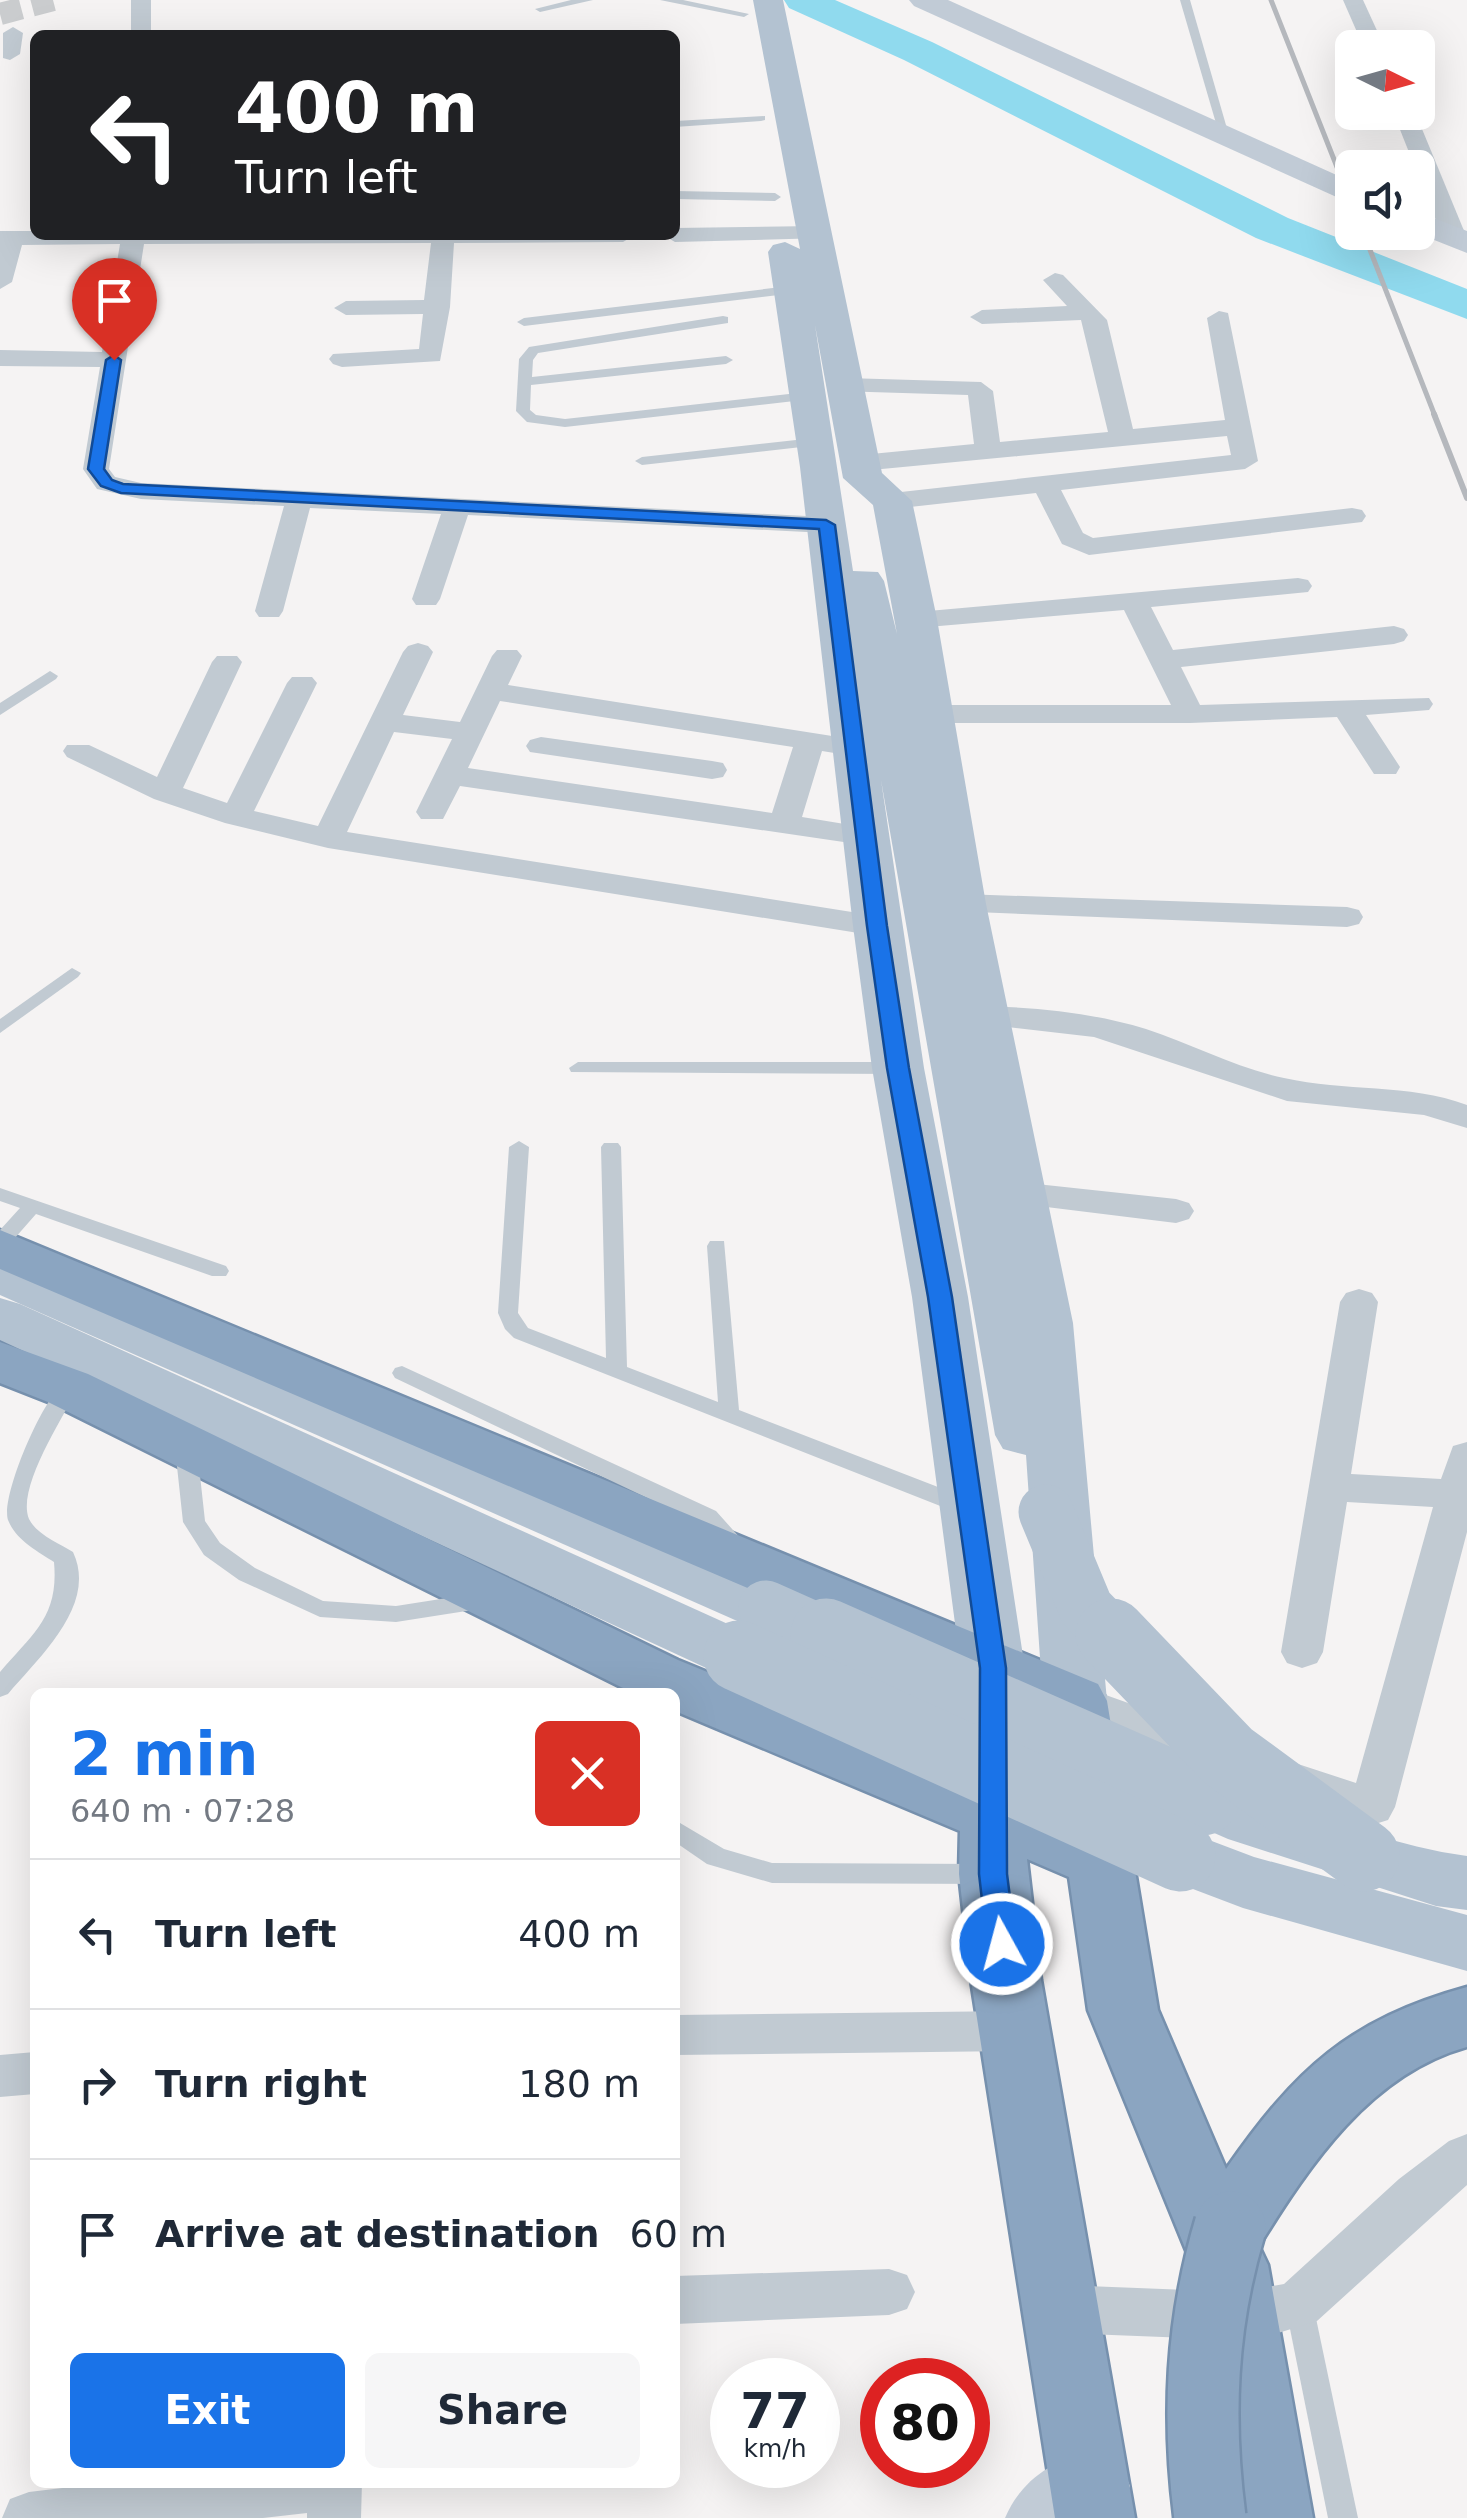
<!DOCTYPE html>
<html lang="en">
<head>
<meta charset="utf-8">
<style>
	body { margin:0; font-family:"DejaVu Sans",sans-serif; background:#f6f6f7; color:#1f2937; height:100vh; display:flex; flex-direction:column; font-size:38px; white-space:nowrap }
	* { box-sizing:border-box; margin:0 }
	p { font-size:32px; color:#747a83 }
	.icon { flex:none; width:55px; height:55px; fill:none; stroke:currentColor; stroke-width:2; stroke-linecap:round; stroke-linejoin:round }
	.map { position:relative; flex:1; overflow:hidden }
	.drawer { position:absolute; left:30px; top:1688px; width:650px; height:800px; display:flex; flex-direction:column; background:#fff; border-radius:15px; box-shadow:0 10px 40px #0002 }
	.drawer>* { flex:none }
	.banner { position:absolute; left:30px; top:30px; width:650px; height:210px; border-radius:15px; box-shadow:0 10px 40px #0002; background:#202124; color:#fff; overflow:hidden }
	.needle { width:65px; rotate:95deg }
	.buttons { position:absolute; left:1335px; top:30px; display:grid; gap:20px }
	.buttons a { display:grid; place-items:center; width:100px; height:100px; border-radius:15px; background:#fff; box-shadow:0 10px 40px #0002; font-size:50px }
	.speed { position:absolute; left:710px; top:2358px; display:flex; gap:20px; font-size:50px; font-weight:700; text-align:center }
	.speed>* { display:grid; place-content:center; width:130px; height:130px; border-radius:50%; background:#fff; box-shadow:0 10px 40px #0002; line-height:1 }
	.speed small { font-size:25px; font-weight:400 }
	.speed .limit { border:15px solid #d22; background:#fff; color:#111 }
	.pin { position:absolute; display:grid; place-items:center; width:85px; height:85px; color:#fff; margin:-102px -42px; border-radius:50% 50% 50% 0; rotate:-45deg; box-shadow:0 0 10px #0007 }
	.pin .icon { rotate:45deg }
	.me { position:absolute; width:110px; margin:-55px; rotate:353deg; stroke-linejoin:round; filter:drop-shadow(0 0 8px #0008) }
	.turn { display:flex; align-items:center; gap:35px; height:210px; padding:0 40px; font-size:45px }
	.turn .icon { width:130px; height:130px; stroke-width:2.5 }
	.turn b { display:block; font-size:70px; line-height:85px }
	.round { display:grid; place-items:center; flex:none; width:105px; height:105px; border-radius:15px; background:#f6f6f7 }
	.head { display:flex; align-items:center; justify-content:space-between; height:170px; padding:0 40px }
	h1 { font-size:60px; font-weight:600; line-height:75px; color:#1a73e8 }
	.button { display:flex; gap:20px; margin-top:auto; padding:20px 40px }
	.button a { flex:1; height:115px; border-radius:15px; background:#1a73e8; color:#fff; font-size:40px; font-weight:600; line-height:115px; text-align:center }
	.button a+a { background:#f6f6f7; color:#1f2937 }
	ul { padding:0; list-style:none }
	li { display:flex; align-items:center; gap:30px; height:150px; padding:0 40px; border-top:2px solid #e0e1e3 }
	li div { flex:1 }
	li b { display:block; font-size:38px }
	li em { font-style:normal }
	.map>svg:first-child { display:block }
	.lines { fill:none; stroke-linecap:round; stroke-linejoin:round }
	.river { fill:#90daee; fill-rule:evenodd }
	.street-tunnel { stroke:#caccce; stroke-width:22; stroke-dasharray:22 11; stroke-linecap:butt }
	.highway-casing { stroke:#7690ad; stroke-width:5 }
	.lane { fill:#c1cad2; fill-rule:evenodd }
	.street { fill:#c1cad2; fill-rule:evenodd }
	.secondary { fill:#c1cbd6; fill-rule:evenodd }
	.primary { fill:#b3c2d1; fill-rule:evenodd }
	.highway { fill:#8ba5c1; fill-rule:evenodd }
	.rail-far1 { stroke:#b5b8bd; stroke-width:5 }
	.rail { stroke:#b5b8bd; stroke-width:6 }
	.highway-bridge-casing { stroke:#7690ad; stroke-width:76; stroke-linecap:butt }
	.primary-bridge-far1 { stroke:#b3c2d1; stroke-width:55 }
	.primary-bridge { stroke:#b3c2d1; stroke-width:71 }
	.highway-bridge { stroke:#8ba5c1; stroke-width:71 }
	.route { fill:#1a73e8; stroke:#114b97; stroke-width:2.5 }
</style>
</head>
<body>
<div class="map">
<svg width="1467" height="2518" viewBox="0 0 1467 2518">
	<rect width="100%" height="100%" fill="#f5f3f3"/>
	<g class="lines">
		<polygon class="river" points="784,0 835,0 932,42 1288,218 1467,289 1467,319 1256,238 904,60 789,8"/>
		<polyline class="street-tunnel" points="0,14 53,0"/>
		<g class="highway-casing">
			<path id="highway" d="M0,1230L1098,1684L1107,1701L1158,2010L1226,2169C1296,2069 1348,2020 1467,1987V2047C1370,2074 1310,2164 1259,2246L1268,2265L1313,2518H1233L1192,2265L1088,2010L1069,1877L1027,1859L1041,1980L1135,2518H1055L971,1980L959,1874L960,1831L675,1711V1692H631L48,1402L0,1383V1342L88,1374L678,1660L964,1777L970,1766L993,1758L1016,1766L1026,1784V1802L1060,1816L1045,1715L0,1269Z"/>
		</g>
		<g class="lane">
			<polygon points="571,0 593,0 540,12 535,9"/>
			<polygon points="660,0 683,0 749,14 744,17"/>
			<polygon points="1180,0 1190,0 1230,139 1220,137"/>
			<polygon points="765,116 765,120 761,121 675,127 675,121"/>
			<polygon points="675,191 775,193 781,197 775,201 675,199"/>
			<polygon points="790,286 796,290 795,293 524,326 517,322 524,318"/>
			<polygon points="723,316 728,317 728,323 538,353 533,360 532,377 726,356 733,360 726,364 531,385 530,410 536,415 565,419 807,392 812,393 812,399 565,427 527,422 516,411 519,359 529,347"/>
			<polygon points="814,438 821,442 819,445 642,465 635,461 642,457"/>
			<polygon points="50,671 58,676 56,679 0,715 0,703"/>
			<polygon points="72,968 81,973 78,977 0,1033 0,1019"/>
			<polygon points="578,1062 896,1062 905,1068 896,1074 571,1072 569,1068"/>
			<polygon points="519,1141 529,1147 518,1313 528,1328 606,1358 601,1147 604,1143 618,1143 621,1147 627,1367 718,1402 707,1246 710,1241 724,1241 739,1410 969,1499 972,1505 969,1511 953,1511 514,1338 505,1329 498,1313 509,1147"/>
			<polygon points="0,1188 226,1266 229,1271 226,1276 212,1276 36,1214 7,1247 0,1248 0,1230 20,1208 0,1201"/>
			<path d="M402,1366L716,1511L750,1549L747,1555C727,1560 713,1536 700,1523L395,1378L392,1373L395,1368Z"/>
			<path d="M68,1381L78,1388C64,1416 16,1488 29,1519C36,1534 60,1544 73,1552C98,1605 39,1657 8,1694L0,1697V1672C33,1633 59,1617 54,1562C37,1551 16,1540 8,1520C0,1496 47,1387 68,1381Z"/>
			<polygon points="186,1440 194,1443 197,1448 205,1521 220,1543 255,1568 323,1601 396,1606 479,1593 487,1595 490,1601 487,1607 479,1609 396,1622 320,1617 239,1580 204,1555 183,1522 175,1448 178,1443"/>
			<polygon points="675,1820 724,1849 772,1863 986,1864 995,1867 998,1874 995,1881 986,1884 772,1883 707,1864 675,1842"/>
			<polygon points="1299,2291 1309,2295 1313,2304 1358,2518 1328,2518 1285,2304 1289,2295"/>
		</g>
		<g class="street">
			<rect x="131" y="0" width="20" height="35"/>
			<polygon points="1343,0 1363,0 1385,48 1364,48"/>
			<polygon points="13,27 23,33 20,54 10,60 3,58 3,33"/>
			<polygon points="1393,112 1415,112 1467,238 1463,243 1447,243 1443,238"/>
			<polygon points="817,226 825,228 829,233 825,238 675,242 663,235 675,235 675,228"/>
			<polygon points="0,231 35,231 35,235 635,235 623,242 454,243 450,307 440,361 342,367 333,364 329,359 333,354 419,349 423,314 346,315 334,308 346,301 424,300 431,243 144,244 109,469 115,477 141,483 826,517 840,525 826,533 468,515 440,599 436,605 416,605 412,599 441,514 310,508 283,611 279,617 259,617 255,611 284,506 141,499 97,489 83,469 100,367 0,366 0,350 102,352 120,244 22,245 12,282 0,289"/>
			<polygon points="1055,273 1063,275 1107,320 1133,429 1225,420 1207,318 1219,311 1228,313 1258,461 1245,469 1061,490 1083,533 1093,538 1352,508 1362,510 1366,516 1362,522 1089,555 1062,544 1036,493 892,509 882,507 878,501 892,493 1231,455 1227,436 861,471 852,469 848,463 861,455 974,444 968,395 837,391 833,386 846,378 981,382 993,391 1000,442 1108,432 1081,320 982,324 970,317 982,310 1067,306 1043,280"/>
			<polygon points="1298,578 1308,580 1312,586 1308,592 1151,607 1173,650 1394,626 1404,629 1408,635 1404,641 1394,644 1181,667 1200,705 1429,698 1433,704 1429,710 1366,715 1400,767 1396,774 1374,774 1337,717 1190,723 932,723 921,720 917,714 921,708 932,705 1171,705 1124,610 916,628 906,625 902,619 906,613"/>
			<path d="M418,643L428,646L433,652L403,715L460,722L492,656L497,650H517L522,656L508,685L864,741L868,747L864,753L853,756L822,751L802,817L875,829L880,836L875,843L864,845L460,786L443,819H421L416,812L452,739L394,732L347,832L877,916L889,919L893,926L889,933L877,936L328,848L225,823L154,799L67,757L63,751L67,745H89L157,777L212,662L217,656H237L242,662L183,788L227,803L287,683L292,677H312L317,683L254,811L318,826L403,652L408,646ZM500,701L793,747L772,813L468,768Z"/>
			<polygon points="541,737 712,761 723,763 727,770 723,777 712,779 530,752 526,746 530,740"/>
			<polygon points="962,894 1347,907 1359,910 1363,917 1359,924 1347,927 950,911 946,904 950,897"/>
			<path d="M986,1006C1040,1008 1094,1013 1146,1029C1192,1044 1236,1068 1284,1078C1345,1092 1408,1083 1467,1105V1128L1424,1115L1287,1101L1094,1037L974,1023L969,1016L974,1009Z"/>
			<polygon points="1018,1182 1176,1199 1189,1203 1194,1211 1189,1219 1176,1223 1005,1202 1000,1194 1005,1186"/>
			<polygon points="1359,1289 1372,1293 1378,1302 1351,1474 1441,1479 1453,1446 1467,1442 1467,1532 1395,1807 1388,1820 1372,1825 1282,1793 1276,1781 1282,1769 1298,1764 1356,1783 1433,1507 1347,1502 1323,1652 1317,1663 1302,1668 1287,1663 1281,1652 1340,1302 1346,1293"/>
			<polygon points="1075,1684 1215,1734 1221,1746 1215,1758 1199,1763 1060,1713 1053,1701 1060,1689"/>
			<polygon points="1015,2011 1032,2017 1039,2031 1032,2045 1015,2051 675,2055 675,2015"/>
			<polygon points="35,2052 35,2094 0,2097 0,2055"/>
			<polygon points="1467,2134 1467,2185 1317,2321 1262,2338 1239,2340 1061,2333 1043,2326 1035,2309 1043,2292 1061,2285 1239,2292 1284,2284 1399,2179 1449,2141"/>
			<polygon points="889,2269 907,2275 915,2292 907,2309 889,2315 675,2324 675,2276"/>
			<polygon points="112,2482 362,2482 361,2518 307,2518 307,2513 263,2518 2,2518 10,2499 29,2492"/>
		</g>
		<g class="secondary">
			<polygon points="909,0 948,0 1352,182 1352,204 914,6"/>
			<polygon points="1418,212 1467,231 1467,253 1414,232 1418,232"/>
			<path d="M1090,2448L1118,2459L1130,2486L1118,2513L1111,2518H1005C1022,2479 1051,2463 1090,2448Z"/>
		</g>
		<g class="primary">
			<path d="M753,0H783L882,473L912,501L937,619L986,904L1073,1323L1107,1701L1098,1718L1075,1725L1052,1718L1043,1701L1026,1455L1003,1449L995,1435L881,780L924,1068L968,1297L1025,1669L1015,1686L993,1693L971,1686L961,1669L912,1297L872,1068L853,926L800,467L768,252L773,245L785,242L800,249ZM815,325L843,478L873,505L897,634L884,581L878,572L853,571Z"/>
			<polygon points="0,1255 788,1592 797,1608 788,1624 766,1631 744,1624 0,1295"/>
			<polygon points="0,1298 20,1304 761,1639 771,1656 761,1673 739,1680 717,1673 0,1340"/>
			<path d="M1203,1774C1289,1802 1376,1844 1467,1856V1910L1436,1906L1228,1839L1180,1818L1170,1800L1180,1782Z"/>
			<polygon points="1180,1829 1254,1857 1467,1915 1467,1971 1243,1908 1156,1875 1146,1856 1156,1837"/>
		</g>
		<use href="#highway" class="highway"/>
		<g class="rail-far1">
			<polyline points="1271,0 1352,205"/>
			<polyline points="1363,232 1435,416"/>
		</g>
		<polyline class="rail" points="1434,414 1467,498"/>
		<g class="highway-bridge-casing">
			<path id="highway-bridge" d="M1210,2518C1197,2418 1201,2324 1230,2227"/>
		</g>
		<g class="primary-bridge-far1">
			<polyline points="1046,1512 1086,1608 1114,1637"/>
			<polyline points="766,1608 831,1637"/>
		</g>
		<g class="primary-bridge">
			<polyline points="826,1634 1203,1800"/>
			<polyline points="1111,1634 1228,1756 1364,1856"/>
			<polyline points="739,1656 1180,1856"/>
		</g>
		<use href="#highway-bridge" class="highway-bridge"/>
	</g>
	<polygon class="route" points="114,355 121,360 104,469 112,480 123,484 826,520 835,525 887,926 909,1068 952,1297 1006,1668 1007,1874 1016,1944 1012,1953 1002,1956 991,1953 987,1944 979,1874 980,1668 928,1297 887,1068 867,926 819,529 121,493 101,486 88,469 106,360"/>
</svg>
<div class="buttons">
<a><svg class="needle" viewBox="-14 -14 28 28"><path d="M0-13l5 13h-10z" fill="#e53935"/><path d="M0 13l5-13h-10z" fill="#747a83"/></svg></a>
<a><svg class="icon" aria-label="sound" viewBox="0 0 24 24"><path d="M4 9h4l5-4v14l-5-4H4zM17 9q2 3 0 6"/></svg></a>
</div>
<div class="speed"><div>77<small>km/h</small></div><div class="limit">80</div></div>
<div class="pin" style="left:114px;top:360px;background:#d93025"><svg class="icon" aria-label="arrive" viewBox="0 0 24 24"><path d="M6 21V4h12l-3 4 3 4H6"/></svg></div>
<svg class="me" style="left:1002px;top:1944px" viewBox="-20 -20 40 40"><circle r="17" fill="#1a73e8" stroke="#fff" stroke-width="3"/><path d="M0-11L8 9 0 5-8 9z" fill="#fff"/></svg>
<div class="banner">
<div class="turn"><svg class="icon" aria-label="left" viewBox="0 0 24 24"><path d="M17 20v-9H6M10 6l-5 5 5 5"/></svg><div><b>400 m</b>Turn left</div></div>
</div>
<section class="drawer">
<div class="head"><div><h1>2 min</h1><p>640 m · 07:28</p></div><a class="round" style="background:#d93025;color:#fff"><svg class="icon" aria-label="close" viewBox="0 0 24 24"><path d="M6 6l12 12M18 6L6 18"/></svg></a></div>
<ul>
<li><svg class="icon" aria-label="left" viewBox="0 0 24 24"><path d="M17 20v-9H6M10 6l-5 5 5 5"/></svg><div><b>Turn left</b></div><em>400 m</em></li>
<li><svg class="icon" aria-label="right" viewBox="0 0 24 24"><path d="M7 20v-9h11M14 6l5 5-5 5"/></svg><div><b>Turn right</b></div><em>180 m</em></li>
<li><svg class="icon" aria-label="arrive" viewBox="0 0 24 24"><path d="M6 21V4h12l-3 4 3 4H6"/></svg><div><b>Arrive at destination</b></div><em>60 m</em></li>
</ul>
<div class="button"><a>Exit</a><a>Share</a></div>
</section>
</div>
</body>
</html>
